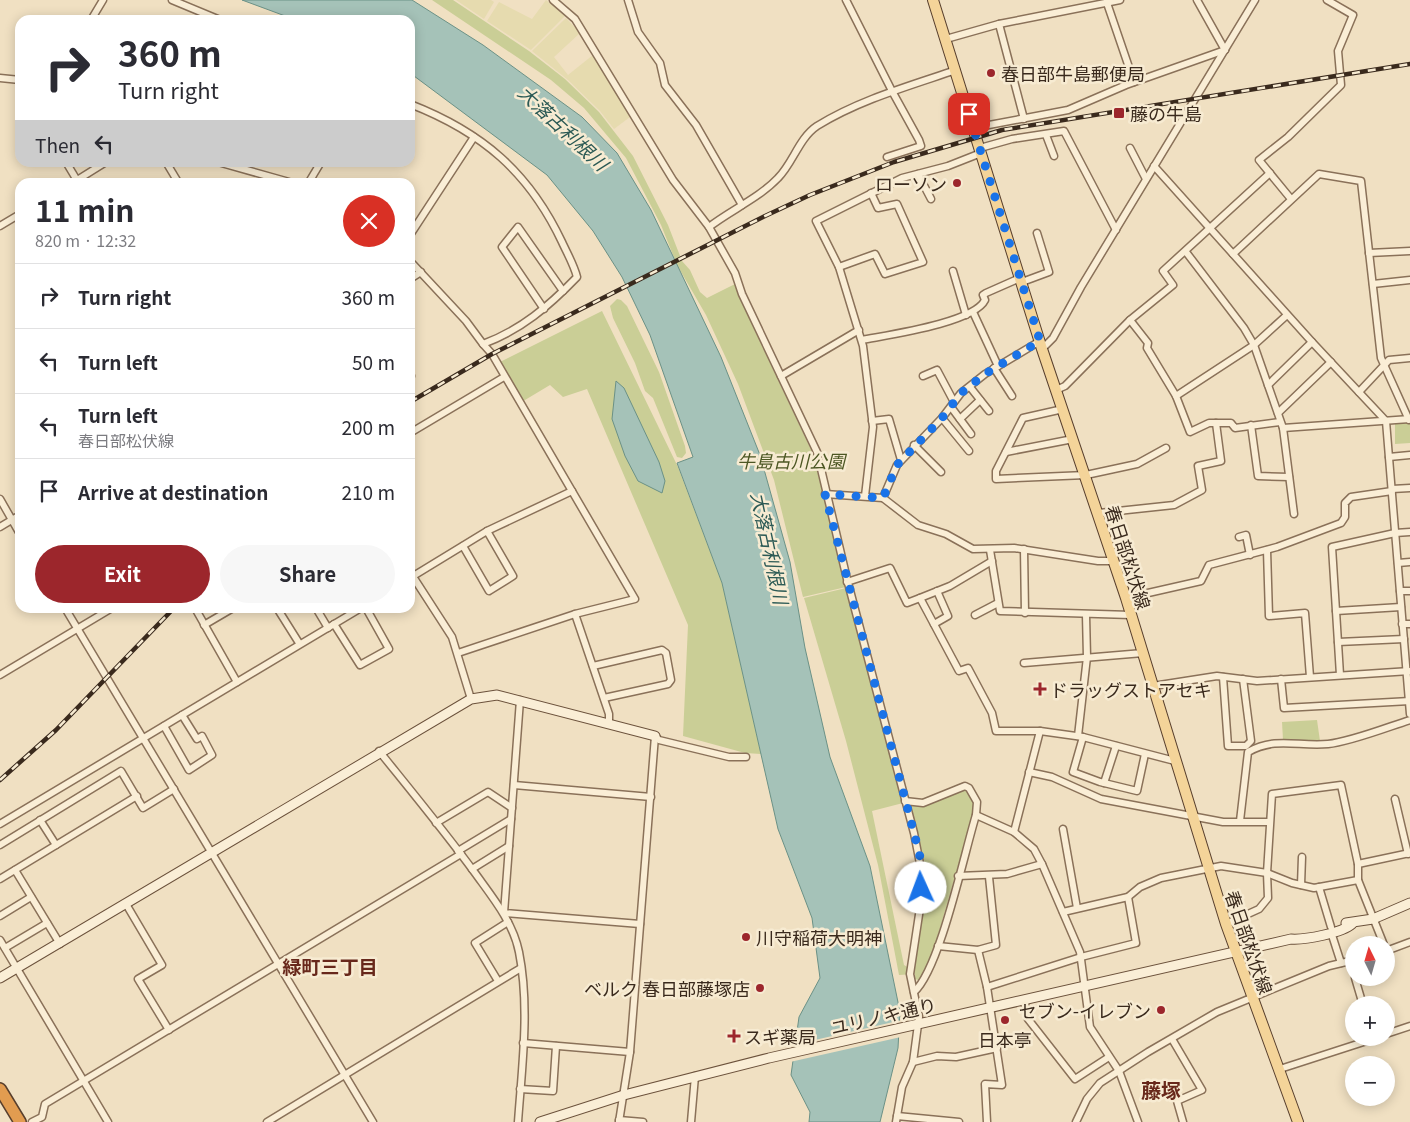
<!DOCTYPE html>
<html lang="en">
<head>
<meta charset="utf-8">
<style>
	body { margin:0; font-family:Georgia,"Noto Sans JP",serif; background:#f7f7f7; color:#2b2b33; height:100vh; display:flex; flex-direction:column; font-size:19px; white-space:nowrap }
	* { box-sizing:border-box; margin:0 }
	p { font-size:16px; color:#7c7c81 }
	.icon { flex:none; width:28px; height:28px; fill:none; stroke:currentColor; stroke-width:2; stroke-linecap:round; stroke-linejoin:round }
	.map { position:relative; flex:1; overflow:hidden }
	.details { position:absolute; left:15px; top:178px; width:400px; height:435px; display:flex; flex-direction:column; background:#fff; border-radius:15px; box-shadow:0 2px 12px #0003 }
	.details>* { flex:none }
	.hud { position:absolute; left:15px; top:15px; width:400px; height:152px; border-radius:15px; box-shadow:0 2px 12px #0003; background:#fff; color:#2b2b33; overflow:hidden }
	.needle { width:32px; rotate:355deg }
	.buttons { position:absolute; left:1345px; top:936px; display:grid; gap:10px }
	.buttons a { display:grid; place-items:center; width:50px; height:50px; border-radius:50%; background:#fff; box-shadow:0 2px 12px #0003; font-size:25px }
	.pin { position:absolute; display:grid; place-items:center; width:42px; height:42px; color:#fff; margin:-21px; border-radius:10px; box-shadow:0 2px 8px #0006 }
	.me { position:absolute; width:55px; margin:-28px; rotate:358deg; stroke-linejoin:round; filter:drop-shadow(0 0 4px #0008) }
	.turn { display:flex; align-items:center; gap:18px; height:105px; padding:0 20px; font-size:22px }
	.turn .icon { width:65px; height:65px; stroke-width:2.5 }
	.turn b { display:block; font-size:35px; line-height:42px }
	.then { display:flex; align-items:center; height:48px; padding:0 20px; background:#0003; gap:10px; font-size:19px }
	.round { display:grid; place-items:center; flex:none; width:52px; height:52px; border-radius:26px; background:#f7f7f7 }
	.overview { display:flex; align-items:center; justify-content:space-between; height:85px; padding:0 20px }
	h1 { font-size:30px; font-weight:700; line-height:38px }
	.primary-button { display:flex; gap:10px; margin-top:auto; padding:10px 20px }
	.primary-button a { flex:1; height:58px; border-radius:30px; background:#9c262c; color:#fff; font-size:20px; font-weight:700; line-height:58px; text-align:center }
	.primary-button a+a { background:#f7f7f7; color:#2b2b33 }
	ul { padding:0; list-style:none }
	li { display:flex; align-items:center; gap:15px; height:65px; padding:0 20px; border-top:1px solid #e1e1e2 }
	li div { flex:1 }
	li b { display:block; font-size:19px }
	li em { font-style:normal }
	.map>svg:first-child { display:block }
	.farmland { fill:#e6dbaf }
	.green { fill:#cace96 }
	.water { fill:#a5c2b8; stroke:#6b9186 }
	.pier { fill:#f0e0c2 }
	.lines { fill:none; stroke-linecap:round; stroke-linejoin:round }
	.street-casing { stroke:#8a7159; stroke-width:9 }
	.secondary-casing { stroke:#6c523c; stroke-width:11 }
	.primary-casing { stroke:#583f2d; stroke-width:12 }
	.highway-casing { stroke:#583f2d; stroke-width:14 }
	.street { stroke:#faeed6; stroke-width:6 }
	.secondary { stroke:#faeed6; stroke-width:9 }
	.primary { stroke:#f4d499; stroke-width:10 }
	.highway { stroke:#e29c50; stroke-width:11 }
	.rail-casing { stroke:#3a2a1d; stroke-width:4.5 }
	.rail { stroke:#f7ebd2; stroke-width:2.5; stroke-dasharray:8; stroke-linecap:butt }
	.route { stroke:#1a73e8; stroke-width:9; stroke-dasharray:0 16.2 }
	.poi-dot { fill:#9c262c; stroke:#f7ebd2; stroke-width:2 }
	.labels { text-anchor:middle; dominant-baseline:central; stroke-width:5; stroke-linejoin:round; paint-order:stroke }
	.poi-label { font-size:18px; fill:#3a2a1d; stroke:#f7ebd2; text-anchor:start }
	.park-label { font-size:18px; font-style:italic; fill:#4c5723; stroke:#f7ebd2 }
	.street-label { font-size:18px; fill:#3a2a1d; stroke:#f7ebd2 }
	.water-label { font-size:19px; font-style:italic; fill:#2c5a55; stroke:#f7ebd2 }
	.neighbourhood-label { font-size:19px; font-weight:bold; fill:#68281b; stroke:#f7ebd2 }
	.quarter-label { font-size:20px; font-weight:bold; fill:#68281b; stroke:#f7ebd2 }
</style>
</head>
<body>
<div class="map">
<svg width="1410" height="1122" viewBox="0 0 1410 1122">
	<rect width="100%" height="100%" fill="#f0e0c2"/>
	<g class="farmland">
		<polygon points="456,0 491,0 494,2 484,19"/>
		<polygon points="546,0 565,16 531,50 487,21 499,2 532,19"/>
		<polygon points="566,18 580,33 554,57 568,75 593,55 630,117 614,129 600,111 568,80 532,51"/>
	</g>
	<g class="green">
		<polygon points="432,0 453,0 529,51 565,79 599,112 633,156 668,225 682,261 690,270 700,292 707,298 735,284 739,297 813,454 846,587 803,597 774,480 738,384 706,315 677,265 661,225 626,158 584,108 551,80"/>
		<polygon points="617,299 621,300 627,306 659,372 685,446 686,453 682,458 677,457 653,398 645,391 635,363 613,318 610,306"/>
		<polygon points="602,311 678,467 722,583 761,754 745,753 683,736 688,625 587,389 563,397 550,385 520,403 498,363"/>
		<polygon points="1410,423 1410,443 1395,444 1395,424"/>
		<polygon points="846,588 903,803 872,811 904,965 909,968 915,967 924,874 908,804 966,789 975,802 973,814 929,966 921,981 915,979 915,974 899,975 878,865 846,741 804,598"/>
		<polygon points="1317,720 1320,741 1283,740 1282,722"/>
	</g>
	<g class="water">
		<polygon points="242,0 412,0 483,45 582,117 617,153 651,210 721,357 760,455 790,562 805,648 830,757 870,866 900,1012 898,1048 880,1122 809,1122 810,1112 791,1075 799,1017 820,978 812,918 778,829 722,583 677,463 693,457 650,335 622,277 593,231 547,175 410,73 410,20 296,20"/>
		<polygon points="616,381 624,388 659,462 665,481 662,493 638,481 625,456 612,419"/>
	</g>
	<polygon class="pier" points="902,1020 901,1037 790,1062 793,1045"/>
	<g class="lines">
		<g class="street-casing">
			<g id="street">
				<polyline points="172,0 220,20"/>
				<polyline points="553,0 575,19 673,180 709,227 735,273 742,294 817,452 847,579 914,833 922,874 920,908 910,974 919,1017 913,1062 902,1087 896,1122"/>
				<polyline points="628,0 638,32 660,63 665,85 696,125 742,205"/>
				<polyline points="846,0 892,91 919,140 921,146 887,157"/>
				<polyline points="1197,0 1225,50"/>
				<polyline points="1107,3 1134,82"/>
				<polyline points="91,20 103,0"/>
				<polyline points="999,24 1024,119"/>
				<polyline points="946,39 999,24 1120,0"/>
				<polyline points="0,78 20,80"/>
				<path d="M410,104C482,132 529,172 562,242C567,253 574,265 577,277C549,306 521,330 483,344L466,321L410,261"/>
				<polyline points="973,128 1068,110 1126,85 1225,50"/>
				<polyline points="1046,135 1054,156"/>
				<polyline points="980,148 1012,139 1064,131 1116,230"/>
				<polyline points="1130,148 1146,179"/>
				<polyline points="66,162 78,182"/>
				<polyline points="166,162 178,182"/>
				<polyline points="218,162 289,182"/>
				<polyline points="1154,166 1312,342 1386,421 1410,714"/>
				<polyline points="918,174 931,199"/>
				<polyline points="74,182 106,162"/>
				<polyline points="309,182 321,162"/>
				<polyline points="1291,199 1259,160 1288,137 1341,85 1338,51 1353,15 1327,0"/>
				<polyline points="0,226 20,214"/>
				<path d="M709,227C731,210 759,198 778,178C793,163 799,138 817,126C859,100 909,86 956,70"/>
				<polyline points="410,235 474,137"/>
				<polyline points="1186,252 1244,328 1254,345 1283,428 1294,514"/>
				<polyline points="1369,253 1410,251"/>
				<polyline points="1233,254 1319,174 1361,181 1381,358 1409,420"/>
				<polyline points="839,267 875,254 885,274 923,262 897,204 878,208 871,193"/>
				<polyline points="953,271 966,315"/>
				<polyline points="410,279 421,272"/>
				<polyline points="1022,282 1049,272 1037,233"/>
				<polyline points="1373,284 1410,280"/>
				<polyline points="544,309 502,247 518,227 563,291"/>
				<polyline points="973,312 998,366"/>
				<polyline points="1130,320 1148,343 1147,348 1176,396 1190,432 1209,423 1231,423 1235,428 1280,422"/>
				<path d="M862,340C887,335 974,323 985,300L983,295L986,293L1020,278"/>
				<polyline points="1042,349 1053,338 1081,287 1255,0"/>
				<polyline points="994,368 1012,396"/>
				<polyline points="781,376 859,330"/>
				<polyline points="923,376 937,370 954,402"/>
				<polyline points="410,377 411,376"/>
				<polyline points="1268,385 1312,342"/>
				<polyline points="970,387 989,411"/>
				<polyline points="1056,390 1065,386 1130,320 1173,285 1163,271 1270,173"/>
				<polyline points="1359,392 1389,360 1410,358"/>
				<polyline points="1176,396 1254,345 1287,315"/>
				<polyline points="951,407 971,434"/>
				<polyline points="1063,409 1023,418 996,471 996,479 1086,475 1137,464 1166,448"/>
				<polyline points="1278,413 1331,362"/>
				<polyline points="942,418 969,451"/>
				<polyline points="960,419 980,400"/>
				<polyline points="872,421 889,419 901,460"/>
				<polyline points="1251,425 1258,476 1289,477"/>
				<polyline points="1283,428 1410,419"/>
				<polyline points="410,433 504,377"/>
				<polyline points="914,445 941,472"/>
				<polyline points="1006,452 1073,439"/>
				<polyline points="1389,457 1410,455"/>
				<polyline points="1392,489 1410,488"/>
				<polyline points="825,494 883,498 918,525 946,534 973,549 1014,548 1098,561 1114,561"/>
				<polyline points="865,496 873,427 863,346 839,267 816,221 902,178 948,166 981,153"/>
				<polyline points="883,498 897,465 942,418 961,393 985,374 1040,341"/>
				<polyline points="0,499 20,534"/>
				<polyline points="1099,513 1174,505 1202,490 1198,466 1221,461 1216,423"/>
				<polyline points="0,527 20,515"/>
				<polyline points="1239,537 1246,535 1250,555"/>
				<polyline points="463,546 489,591 513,576 487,531"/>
				<polyline points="1024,549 1025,613"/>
				<polyline points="990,550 1000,611 1131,615"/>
				<polyline points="1267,550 1269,616 1305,613 1310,677"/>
				<polyline points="992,561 950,586 920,598 959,671 968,668 992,713 996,731 1040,731 1014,832"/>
				<polyline points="1398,563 1410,562"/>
				<polyline points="410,572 452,637 471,699"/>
				<polyline points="410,578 487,531 572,491"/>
				<polyline points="847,582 890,568 907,603 920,598"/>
				<polyline points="1400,591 1410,591"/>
				<polyline points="1126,598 1201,581 1209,565 1277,547 1341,523 1345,517 1345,503 1351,497 1392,491"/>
				<polyline points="65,608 373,1122"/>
				<polyline points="195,608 237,682"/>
				<polyline points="277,608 299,643"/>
				<polyline points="316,608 328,628"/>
				<polyline points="1336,611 1401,607"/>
				<polyline points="575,614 609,714 609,723"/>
				<polyline points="975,615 998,603"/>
				<polyline points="334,624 360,665 389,649 366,608"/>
				<polyline points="934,624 948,616 937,591"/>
				<polyline points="1402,624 1410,624"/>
				<polyline points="204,625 233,608"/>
				<polyline points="1338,642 1404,639"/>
				<polyline points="458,653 575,614 635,599 492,354 483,344"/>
				<polyline points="1024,663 1143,653"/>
				<polyline points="593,666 662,650 666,653 671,680 668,684 604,698"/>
				<polyline points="0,675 112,608"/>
				<polyline points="1340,675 1332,547 1395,533 1410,532"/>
				<polyline points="1223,677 1228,746 1246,746 1251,741 1243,679"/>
				<polyline points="1281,679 1284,708 1410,701"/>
				<polyline points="1153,686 1217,676 1257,681 1410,671"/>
				<polyline points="520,700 504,913 640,924"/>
				<polyline points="164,726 189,770 212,755 202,736 197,739 182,715"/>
				<polyline points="1040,731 1083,737 1175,761"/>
				<polyline points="655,736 659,740 729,757 746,757"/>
				<polyline points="1078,736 1087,657 1086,615"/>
				<polyline points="1083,737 1073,772 1100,782 1137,791 1145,754"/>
				<path d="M379,751C412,792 445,832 475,873C493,898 513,922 519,952C530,1007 522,1066 518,1122"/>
				<polyline points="1029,772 1052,777 1101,799 1223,822 1269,822"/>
				<polyline points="1104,783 1116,746"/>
				<polyline points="514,785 651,797"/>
				<polyline points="1395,799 1408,854"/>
				<path d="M905,801L923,803L965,786L969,788L977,802L976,815C964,854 940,969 914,992"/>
				<polyline points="976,815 1014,832 1034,849 1042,864 1080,952 1090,1027 1119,1071 1138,1122"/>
				<polyline points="40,820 56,845"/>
				<path d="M1240,821L1248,752C1277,736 1298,747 1328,744C1350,742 1388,727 1410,720"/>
				<polyline points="436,823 488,792 512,808"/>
				<polyline points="0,824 361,608"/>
				<polyline points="1063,829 1077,908"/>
				<polyline points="0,845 121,771 143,808 174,789"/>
				<polyline points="458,851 511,819"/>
				<polyline points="472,869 509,846"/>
				<polyline points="15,870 60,944"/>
				<polyline points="958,876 1007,874 1042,864"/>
				<polyline points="0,879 137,796"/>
				<polyline points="1301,885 1302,857"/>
				<polyline points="1319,887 1331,927"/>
				<polyline points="126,904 162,965 138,979 169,1030"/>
				<polyline points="1063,912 1128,897 1140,887 1161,878 1221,866 1267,873 1292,883 1314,888 1358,880"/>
				<polyline points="0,916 31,897"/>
				<polyline points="1226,924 1259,909 1268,898 1267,873 1272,794 1341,785 1358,864"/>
				<polyline points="1331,932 1341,963"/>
				<polyline points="0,940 108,1122"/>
				<polyline points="1384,945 1358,880 1358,864 1410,853"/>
				<polyline points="938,946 978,950 996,945 989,877"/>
				<polyline points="5,948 47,923"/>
				<polyline points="978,950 987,987 1002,1085 985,1084 987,1122"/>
				<polyline points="1386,951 1410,942"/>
				<polyline points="1350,961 1354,973"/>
				<polyline points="1355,978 1363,1005"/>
				<polyline points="498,981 475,943 508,922"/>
				<polyline points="987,987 1081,957 1136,943 1128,897"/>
				<polyline points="1024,1000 1028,1019 1075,1079 1109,1057"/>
				<polyline points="1386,1034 1410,1026"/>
				<polyline points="1172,1039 1202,1090 1177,1101 1183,1122"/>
				<polyline points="523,1043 630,1052"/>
				<polyline points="913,1062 937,1056 956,1057 997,1048"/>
				<polyline points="1280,1069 1376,1038"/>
				<polyline points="520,1089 553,1091 556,1046"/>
				<polyline points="897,1116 959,1122"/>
				<polyline points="619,1120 643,1122"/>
				<polyline points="32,1122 42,1117 45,1104 461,854"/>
				<polyline points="267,1122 521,968"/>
				<polyline points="619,1122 630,1052 655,736"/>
				<polyline points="691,1122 695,1076"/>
				<polyline points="1076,1122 1087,1099 1100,1083 1148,1052 1217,1012 1329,966 1354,960"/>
			</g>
		</g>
		<g class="secondary-casing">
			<g id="secondary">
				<polyline points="1346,923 1373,919 1410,903"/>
				<polyline points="0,978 471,699 497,695 655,736"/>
				<path d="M540,1122L624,1095L769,1058L1291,939C1305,940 1342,933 1352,924"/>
			</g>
		</g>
		<g class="primary-casing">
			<polyline id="primary" points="933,0 1042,349 1126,598 1226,924 1298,1122"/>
		</g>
		<g class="highway-casing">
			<polyline id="highway" points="0,1089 20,1122"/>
		</g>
		<use href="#street" class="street"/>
		<use href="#secondary" class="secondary"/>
		<use href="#primary" class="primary"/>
		<use href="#highway" class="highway"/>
		<g class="rail-casing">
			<g id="rail">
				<polyline points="410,402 492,354 765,216 810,195 894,162 1002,130 1410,64"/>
				<polyline points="0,780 56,730 174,608"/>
			</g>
		</g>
		<use href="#rail" class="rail"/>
	</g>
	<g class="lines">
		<polyline class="route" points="921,888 920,857 914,833 825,494 883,498 897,465 942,418 961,393 985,374 1040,341 969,114"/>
	</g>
	<g class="poi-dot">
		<circle cx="991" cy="73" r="5"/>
		<rect x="1113" y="107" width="12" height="12" rx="2.5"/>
		<circle cx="957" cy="183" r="5"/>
		<path d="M1037.5 681.5h5v5h5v5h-5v5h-5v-5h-5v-5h5z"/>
		<circle cx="746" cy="937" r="5"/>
		<circle cx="760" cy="988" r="5"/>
		<circle cx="1161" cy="1010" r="5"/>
		<circle cx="1005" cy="1020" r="5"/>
		<path d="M731.5 1028.5h5v5h5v5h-5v5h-5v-5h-5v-5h5z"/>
	</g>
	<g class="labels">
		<g class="poi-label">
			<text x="1001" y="73">春日部牛島郵便局</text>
			<text x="1130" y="113">藤の牛島</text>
			<text x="947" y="183" text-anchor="end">ローソン</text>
			<text x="1050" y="689">ドラッグストアセキ</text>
			<text x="756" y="937">川守稲荷大明神</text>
			<text x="750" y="988" text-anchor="end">ベルク 春日部藤塚店</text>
			<text x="1151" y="1010" text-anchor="end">セブン-イレブン</text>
			<text x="744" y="1036">スギ薬局</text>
			<text x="1005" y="1039" text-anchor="middle">日本亭</text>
		</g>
		<g class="park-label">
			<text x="791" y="460">牛島古川公園</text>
		</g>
		<g class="street-label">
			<text transform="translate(1129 557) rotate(72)">春日部松伏線</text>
			<text transform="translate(1250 942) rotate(71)">春日部松伏線</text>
			<text transform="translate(883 1015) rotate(-13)">ユリノキ通り</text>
		</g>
		<g class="water-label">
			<text transform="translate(564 127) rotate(43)">大落古利根川</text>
			<text transform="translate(771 548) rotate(78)">大落古利根川</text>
		</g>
		<g class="neighbourhood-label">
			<text x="330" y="965">緑町三丁目</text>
		</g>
		<g class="quarter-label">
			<text x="1161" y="1089">藤塚</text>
		</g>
	</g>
</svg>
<div class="buttons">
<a><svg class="needle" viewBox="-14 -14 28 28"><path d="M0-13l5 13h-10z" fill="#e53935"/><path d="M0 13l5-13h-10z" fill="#7c7c81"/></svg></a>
<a>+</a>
<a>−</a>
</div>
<div class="pin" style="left:969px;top:114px;background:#d93025"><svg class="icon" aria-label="arrive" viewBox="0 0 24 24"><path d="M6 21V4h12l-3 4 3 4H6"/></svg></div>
<svg class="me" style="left:921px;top:888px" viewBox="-20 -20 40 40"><circle r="19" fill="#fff"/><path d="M0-13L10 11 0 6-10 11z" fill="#1a73e8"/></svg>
<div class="hud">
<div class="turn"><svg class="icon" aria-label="right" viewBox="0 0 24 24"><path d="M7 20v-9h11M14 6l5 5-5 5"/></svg><div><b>360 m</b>Turn right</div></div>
<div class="then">Then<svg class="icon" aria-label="left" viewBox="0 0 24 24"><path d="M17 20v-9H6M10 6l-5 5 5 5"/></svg></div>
</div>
<section class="details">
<div class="overview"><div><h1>11 min</h1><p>820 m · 12:32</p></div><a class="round" style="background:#d93025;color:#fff"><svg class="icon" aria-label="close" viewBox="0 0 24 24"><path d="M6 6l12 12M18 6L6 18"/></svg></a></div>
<ul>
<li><svg class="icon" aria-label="right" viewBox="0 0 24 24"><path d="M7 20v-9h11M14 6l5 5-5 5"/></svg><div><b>Turn right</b></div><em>360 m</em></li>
<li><svg class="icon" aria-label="left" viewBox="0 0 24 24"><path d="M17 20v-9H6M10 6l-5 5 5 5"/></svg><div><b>Turn left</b></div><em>50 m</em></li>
<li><svg class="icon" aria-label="left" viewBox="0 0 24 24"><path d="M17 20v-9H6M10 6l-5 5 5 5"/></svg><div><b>Turn left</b><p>春日部松伏線</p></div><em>200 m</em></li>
<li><svg class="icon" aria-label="arrive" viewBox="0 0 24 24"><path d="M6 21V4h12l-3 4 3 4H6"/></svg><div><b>Arrive at destination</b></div><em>210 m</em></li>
</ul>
<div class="primary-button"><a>Exit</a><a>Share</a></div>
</section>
</div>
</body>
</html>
